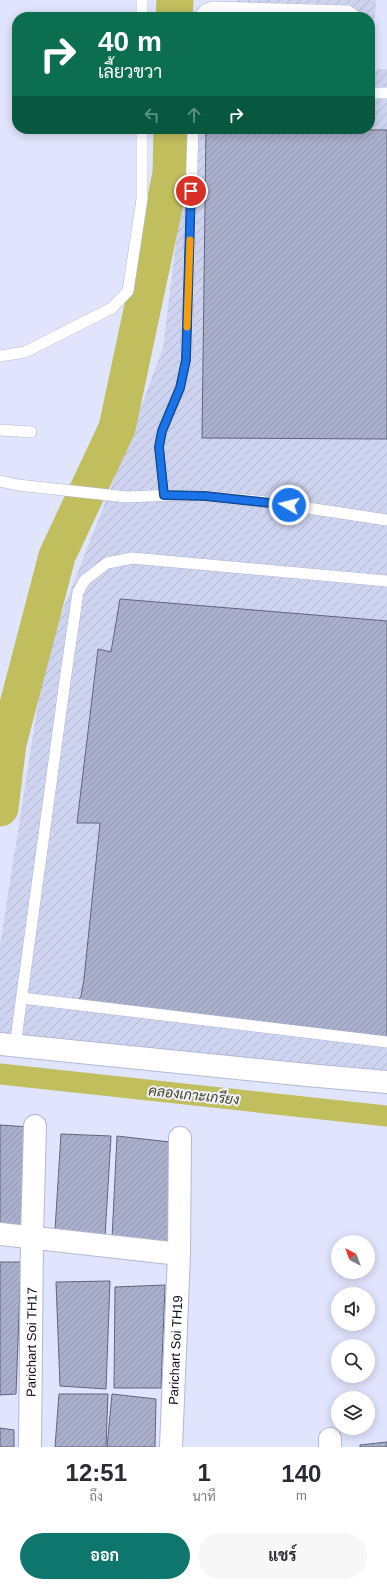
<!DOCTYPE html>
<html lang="th">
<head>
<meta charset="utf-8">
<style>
	body { margin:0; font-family:Helvetica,Sarabun,sans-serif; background:#f7f7f7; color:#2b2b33; height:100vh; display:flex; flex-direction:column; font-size:15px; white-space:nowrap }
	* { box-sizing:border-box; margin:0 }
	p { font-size:13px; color:#7c7c81 }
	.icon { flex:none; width:22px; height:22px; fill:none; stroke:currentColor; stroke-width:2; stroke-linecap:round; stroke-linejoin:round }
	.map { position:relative; height:1447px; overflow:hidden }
	.sheet { display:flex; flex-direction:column; background:#fff; flex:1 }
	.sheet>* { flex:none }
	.hud { position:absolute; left:12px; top:12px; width:363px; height:122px; border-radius:16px; box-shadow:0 2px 10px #0003; background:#0b6e4f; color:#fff; overflow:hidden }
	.needle { width:26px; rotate:319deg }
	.buttons { position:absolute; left:331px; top:1235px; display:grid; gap:8px }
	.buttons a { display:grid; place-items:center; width:44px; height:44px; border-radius:50%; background:#fff; box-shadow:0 2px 10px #0003; font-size:20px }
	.pin { position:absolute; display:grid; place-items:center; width:34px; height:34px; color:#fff; margin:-17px; border:2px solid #fff; border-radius:50%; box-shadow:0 1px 4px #0007 }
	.me { position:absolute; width:44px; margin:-22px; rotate:278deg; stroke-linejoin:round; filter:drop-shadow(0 0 3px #0008) }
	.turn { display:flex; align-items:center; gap:14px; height:84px; padding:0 20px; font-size:18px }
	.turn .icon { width:52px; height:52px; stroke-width:2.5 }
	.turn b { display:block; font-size:28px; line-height:34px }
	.lanes { display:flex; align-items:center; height:38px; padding:0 20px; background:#0003; justify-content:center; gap:20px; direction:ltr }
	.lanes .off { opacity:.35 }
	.eta { display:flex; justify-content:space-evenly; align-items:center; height:68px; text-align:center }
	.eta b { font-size:24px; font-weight:700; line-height:28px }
	.cta { display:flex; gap:8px; margin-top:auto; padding:8px 20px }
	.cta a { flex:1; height:46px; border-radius:24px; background:#0f766e; color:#fff; font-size:16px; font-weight:700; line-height:46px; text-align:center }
	.cta a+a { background:#f7f7f7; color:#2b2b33 }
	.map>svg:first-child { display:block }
	.industrial { fill:url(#industrial-furrows) }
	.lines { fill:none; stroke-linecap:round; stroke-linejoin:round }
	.canal { stroke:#c1be5e; stroke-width:21 }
	.river { stroke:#c1be5e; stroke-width:37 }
	.building { fill:url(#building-hatch); stroke:#60647e }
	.lane-casing { stroke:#b3b8d4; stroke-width:12 }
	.street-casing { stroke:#b3b8d4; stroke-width:24 }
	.lane { stroke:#fff; stroke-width:11 }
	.street { stroke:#fff; stroke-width:22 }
	.route-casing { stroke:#114b97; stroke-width:10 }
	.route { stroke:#1a73e8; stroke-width:7 }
	.slow { stroke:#f59e0b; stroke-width:7 }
	.labels { text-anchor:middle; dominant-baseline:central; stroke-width:4; stroke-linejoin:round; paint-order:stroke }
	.street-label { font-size:13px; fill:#0b0c16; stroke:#f0f2ff }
	.water-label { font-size:14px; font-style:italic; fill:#424018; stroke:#f0f2ff }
</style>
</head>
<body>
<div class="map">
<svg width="387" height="1447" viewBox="0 0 387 1447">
	<defs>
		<pattern id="industrial-furrows" width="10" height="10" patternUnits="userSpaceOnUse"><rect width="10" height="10" fill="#ced4f0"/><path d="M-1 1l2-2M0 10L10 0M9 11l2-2" fill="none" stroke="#b0b5cd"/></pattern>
		<pattern id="building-hatch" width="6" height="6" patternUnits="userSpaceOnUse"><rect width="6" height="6" fill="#aaafcb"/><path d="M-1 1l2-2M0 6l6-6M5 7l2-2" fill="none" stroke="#9195ae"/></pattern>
	</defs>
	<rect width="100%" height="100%" fill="#e0e4fc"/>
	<polygon class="industrial" points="240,0 376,0 371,70 387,69 387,1082 0,1042 0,945 46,653 108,495 163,348 190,129 370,129 370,17 204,17 205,10"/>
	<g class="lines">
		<polyline class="canal" points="0,1074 387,1116"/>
		<g class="river">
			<polyline points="174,17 175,0"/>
			<polyline points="0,808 8,743 57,556 117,428 171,174 172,129"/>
		</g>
	</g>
	<g class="building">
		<polygon points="206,129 387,130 387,439 202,438"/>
		<polygon points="120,599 387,621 387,1037 75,1005 81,996 84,979 100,823 77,823 98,649 111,652"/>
		<polygon points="0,1125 29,1127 26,1226 0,1223"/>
		<polygon points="61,1134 111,1136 105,1237 55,1230"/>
		<polygon points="117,1136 170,1142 169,1245 112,1239"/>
		<polygon points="0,1262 21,1262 16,1394 0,1395"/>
		<polygon points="110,1281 106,1389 60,1386 56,1282"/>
		<polygon points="165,1285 161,1388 114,1388 115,1287"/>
		<polygon points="59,1394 108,1394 106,1447 55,1447"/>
		<polygon points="112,1394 156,1399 155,1447 107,1447"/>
		<polygon points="0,1428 14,1430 14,1447 0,1447"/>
		<polygon points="387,1442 387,1447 360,1447 360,1445"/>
	</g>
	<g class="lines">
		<g class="lane-casing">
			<g id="lane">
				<polyline points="142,17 142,0"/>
				<polyline points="199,17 205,10 212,7 348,11 357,17"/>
				<polyline points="370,93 387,93"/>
				<polyline points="0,356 25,352 112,308 128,291 142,199 142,129"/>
				<polyline points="0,430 31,432"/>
				<polyline points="0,481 18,485 127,497 171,495 205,496 275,503 387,520"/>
				<polyline points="164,495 159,447 162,431 180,388 186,360 193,129"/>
				<polyline points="22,998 387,1042"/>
				<polyline points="15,1046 65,681 78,592 85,580 107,563 132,558 387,581"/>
			</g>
		</g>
		<g class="street-casing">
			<g id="street">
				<polyline points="0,1044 307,1075 387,1082"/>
				<polyline points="0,1234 179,1254"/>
				<polyline points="330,1439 330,1447"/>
				<path id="s1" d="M30,1447L32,1237L35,1126"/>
				<path id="s2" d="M171,1447L179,1254L180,1138"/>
			</g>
		</g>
		<use href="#lane" class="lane"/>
		<use href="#street" class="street"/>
	</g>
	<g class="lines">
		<g class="route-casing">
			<polyline id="route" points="191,191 186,360 180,388 162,431 159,447 164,495 205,496 289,505"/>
		</g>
		<use href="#route" class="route"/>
		<polyline class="slow" points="187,327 190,240"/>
	</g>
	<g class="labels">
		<g class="street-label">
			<text stroke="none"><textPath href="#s1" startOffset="105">Parichart Soi TH17</textPath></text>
			<text stroke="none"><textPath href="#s2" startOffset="97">Parichart Soi TH19</textPath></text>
		</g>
		<g class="water-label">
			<text transform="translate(194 1095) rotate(6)">คลองเกาะเกรียง</text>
		</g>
	</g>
</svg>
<div class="buttons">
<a><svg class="needle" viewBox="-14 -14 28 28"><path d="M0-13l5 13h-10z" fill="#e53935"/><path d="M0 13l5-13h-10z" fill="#7c7c81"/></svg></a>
<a><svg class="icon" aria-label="sound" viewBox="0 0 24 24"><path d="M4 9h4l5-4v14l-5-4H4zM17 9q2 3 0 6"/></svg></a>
<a><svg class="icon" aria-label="search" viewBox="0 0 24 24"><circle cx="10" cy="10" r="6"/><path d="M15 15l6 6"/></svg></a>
<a><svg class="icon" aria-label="layers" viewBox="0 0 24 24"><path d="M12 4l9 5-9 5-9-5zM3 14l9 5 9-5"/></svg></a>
</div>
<div class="pin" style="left:191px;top:191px;background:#d93025"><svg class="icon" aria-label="arrive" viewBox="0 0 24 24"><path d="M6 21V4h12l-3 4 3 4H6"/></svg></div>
<svg class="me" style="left:289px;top:505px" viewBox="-20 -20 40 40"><circle r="17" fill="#1a73e8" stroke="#fff" stroke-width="3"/><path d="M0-11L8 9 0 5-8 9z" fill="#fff"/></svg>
<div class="hud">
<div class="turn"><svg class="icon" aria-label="right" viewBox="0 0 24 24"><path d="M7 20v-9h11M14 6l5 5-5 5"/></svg><div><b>40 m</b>เลี้ยวขวา</div></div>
<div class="lanes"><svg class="icon off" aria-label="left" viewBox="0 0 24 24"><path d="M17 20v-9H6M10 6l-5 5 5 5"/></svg><svg class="icon off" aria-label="ahead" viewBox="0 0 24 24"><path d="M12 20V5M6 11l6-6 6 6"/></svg><svg class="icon" aria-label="right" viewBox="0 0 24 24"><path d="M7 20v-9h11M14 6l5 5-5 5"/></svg></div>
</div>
</div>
<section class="sheet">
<div class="eta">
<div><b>12:51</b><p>ถึง</p></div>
<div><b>1</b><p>นาที</p></div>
<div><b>140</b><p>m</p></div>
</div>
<div class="cta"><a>ออก</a><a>แชร์</a></div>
</section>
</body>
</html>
